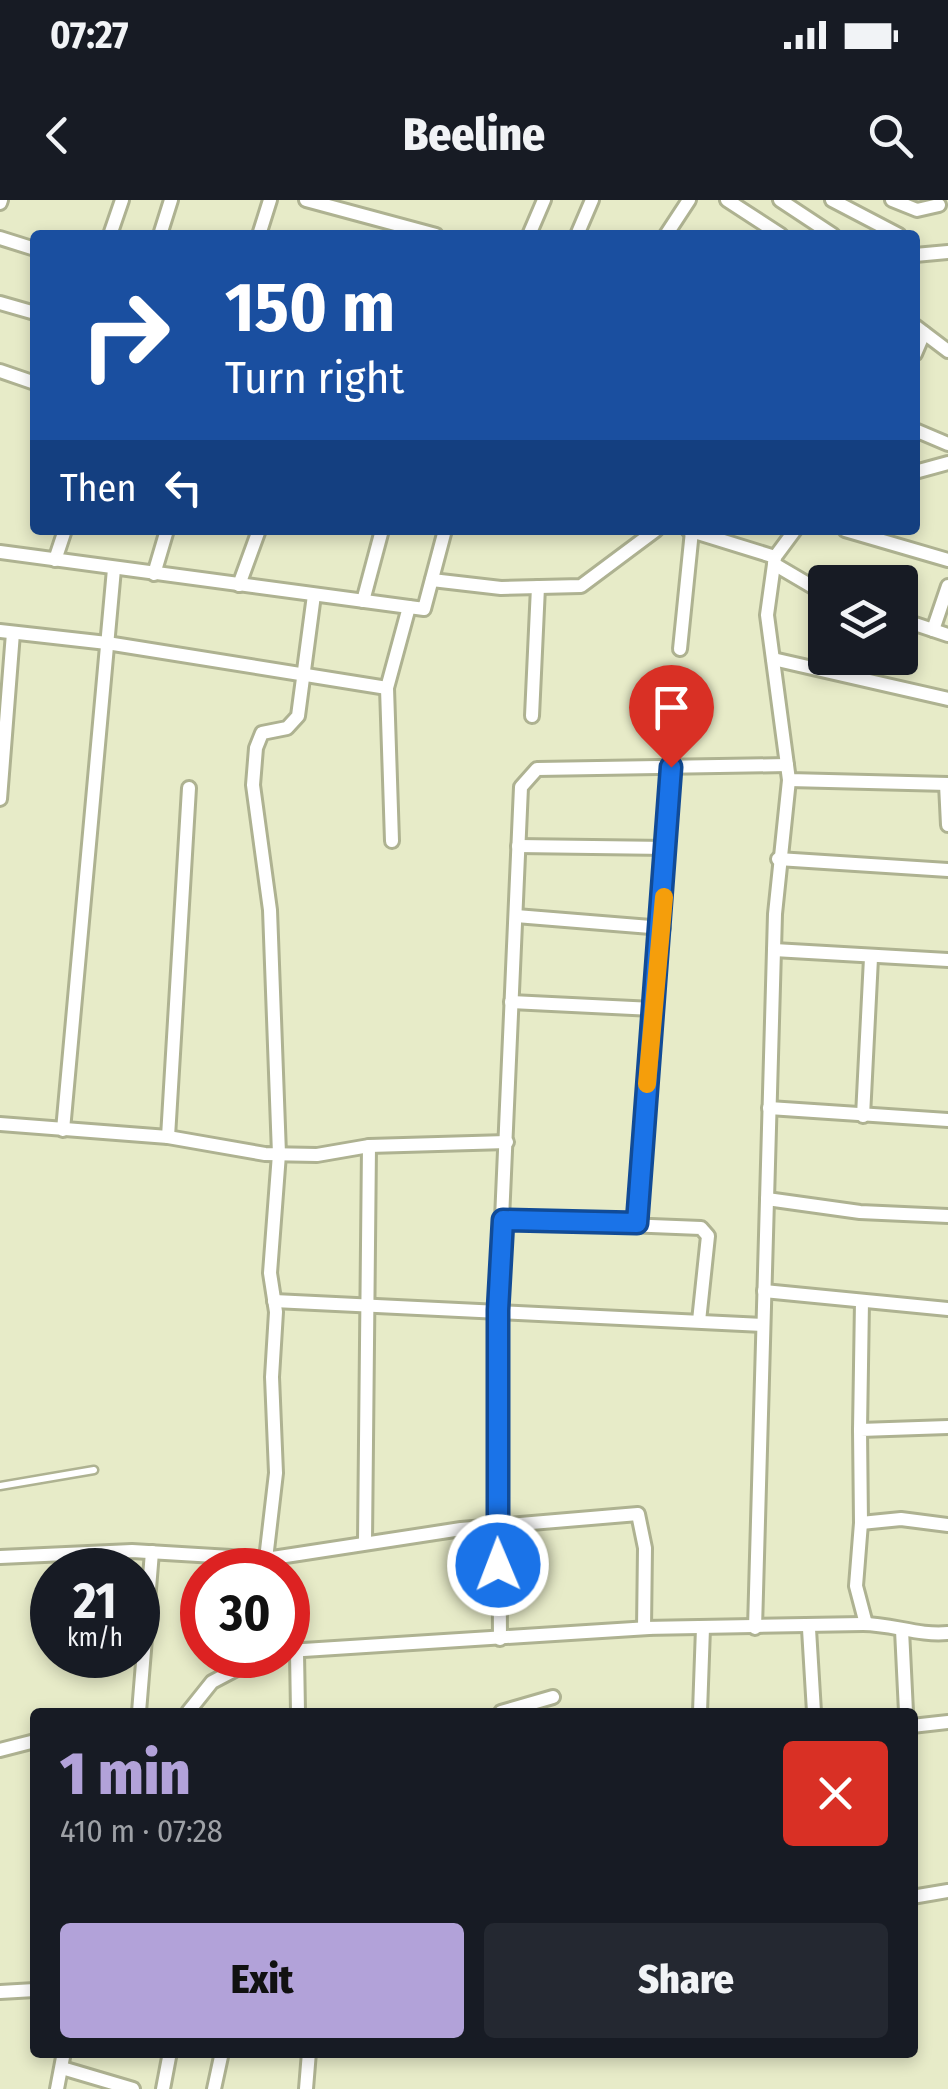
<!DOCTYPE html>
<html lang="en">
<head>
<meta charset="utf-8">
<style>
	body { margin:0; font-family:"Fira Sans Condensed",sans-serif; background:#242831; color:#f1f3f6; height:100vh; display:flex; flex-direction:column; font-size:38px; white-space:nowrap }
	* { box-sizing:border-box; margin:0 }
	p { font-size:32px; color:#9ea1a6 }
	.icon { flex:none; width:55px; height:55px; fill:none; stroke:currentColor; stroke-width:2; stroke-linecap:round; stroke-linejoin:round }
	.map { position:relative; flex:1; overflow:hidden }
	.details { position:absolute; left:30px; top:1508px; width:888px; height:350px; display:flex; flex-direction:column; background:#171b24; border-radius:10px; box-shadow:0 5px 15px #0003 }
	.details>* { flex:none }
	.hud { position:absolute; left:30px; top:30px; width:890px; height:305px; border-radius:10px; box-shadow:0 5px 15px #0003; background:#1a4fa0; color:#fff; overflow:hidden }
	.fabs { position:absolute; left:808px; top:365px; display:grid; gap:20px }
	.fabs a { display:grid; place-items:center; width:110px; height:110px; border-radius:10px; background:#171b24; box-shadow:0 5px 15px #0003; font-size:50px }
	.speed { position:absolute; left:30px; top:1348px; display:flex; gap:20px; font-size:50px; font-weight:700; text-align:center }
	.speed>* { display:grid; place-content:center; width:130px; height:130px; border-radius:50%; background:#171b24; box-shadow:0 5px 15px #0003; line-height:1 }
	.speed small { font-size:25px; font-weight:400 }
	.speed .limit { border:15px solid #d22; background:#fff; color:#111 }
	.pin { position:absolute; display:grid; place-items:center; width:85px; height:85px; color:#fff; margin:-102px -42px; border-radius:50% 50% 50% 0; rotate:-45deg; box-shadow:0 0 10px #0007 }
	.pin .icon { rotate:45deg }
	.me { position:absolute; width:110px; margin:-55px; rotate:359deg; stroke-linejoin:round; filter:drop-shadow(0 0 8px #0008) }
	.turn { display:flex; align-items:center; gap:35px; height:210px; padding:0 30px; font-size:45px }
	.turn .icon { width:130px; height:130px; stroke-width:2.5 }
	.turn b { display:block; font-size:70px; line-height:85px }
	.then { display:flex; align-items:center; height:95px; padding:0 30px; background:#0003; gap:20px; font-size:38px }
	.round { display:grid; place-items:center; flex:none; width:105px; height:105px; border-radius:10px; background:#242831 }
	.head { display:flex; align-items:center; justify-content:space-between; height:170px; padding:0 30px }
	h1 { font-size:60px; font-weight:800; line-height:75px; color:#b2a2d9 }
	.button { display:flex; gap:20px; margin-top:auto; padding:20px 30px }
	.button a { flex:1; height:115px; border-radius:10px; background:#b2a2d9; color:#111; font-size:40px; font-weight:800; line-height:115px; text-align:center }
	.button a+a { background:#242831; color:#f1f3f6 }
	.status { display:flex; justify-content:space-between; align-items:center; height:70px; padding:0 50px; background:#171b24; direction:ltr }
	.status svg { height:28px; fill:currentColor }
	header { display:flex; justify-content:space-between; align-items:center; height:130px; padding:0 30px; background:#171b24; font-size:45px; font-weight:800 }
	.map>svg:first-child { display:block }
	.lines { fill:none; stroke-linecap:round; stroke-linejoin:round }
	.service-casing { stroke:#aeb291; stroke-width:11 }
	.minor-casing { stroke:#aeb291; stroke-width:18 }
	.service { stroke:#fff; stroke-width:6 }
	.minor { stroke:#fff; stroke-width:12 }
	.route-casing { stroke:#114b97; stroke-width:25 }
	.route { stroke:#1a73e8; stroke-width:18 }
	.slow { stroke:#f59e0b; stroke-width:18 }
</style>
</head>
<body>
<div class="status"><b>07:27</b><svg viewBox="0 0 49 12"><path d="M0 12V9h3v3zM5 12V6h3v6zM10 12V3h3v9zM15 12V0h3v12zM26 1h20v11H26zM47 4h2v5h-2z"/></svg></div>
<header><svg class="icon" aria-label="back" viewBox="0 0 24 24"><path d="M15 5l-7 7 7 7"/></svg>Beeline<svg class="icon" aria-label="search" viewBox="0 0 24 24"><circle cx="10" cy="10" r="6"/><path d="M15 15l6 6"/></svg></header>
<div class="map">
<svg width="948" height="1889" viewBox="0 0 948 1889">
	<rect width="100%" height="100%" fill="#e7ebc8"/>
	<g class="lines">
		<g class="service-casing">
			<polyline id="service" points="0,1286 94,1270"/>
		</g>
		<g class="minor-casing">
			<g id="minor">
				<polyline points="306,0 436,35"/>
				<polyline points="727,0 781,35"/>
				<polyline points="780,0 833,35"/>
				<polyline points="832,0 899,35"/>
				<polyline points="892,0 917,10 939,5"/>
				<polyline points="0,3 1,0"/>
				<polyline points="110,35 122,0"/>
				<polyline points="160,35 171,0"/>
				<polyline points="259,35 270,0"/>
				<polyline points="529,35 544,0"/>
				<polyline points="577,35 592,0"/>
				<polyline points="666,35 689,0"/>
				<polyline points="0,38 35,49"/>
				<polyline points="915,55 948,52"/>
				<polyline points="0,103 35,113"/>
				<polyline points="915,126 948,151"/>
				<polyline points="915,154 924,133"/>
				<polyline points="0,171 35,183"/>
				<polyline points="915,230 948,244"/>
				<polyline points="915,272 948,263"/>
				<polyline points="688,330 775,357 795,330"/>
				<polyline points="845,330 948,360"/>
				<polyline points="0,352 424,409 445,330"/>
				<polyline points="775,357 767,415 789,580 948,584"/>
				<polyline points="55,360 65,330"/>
				<polyline points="774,364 825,394"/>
				<polyline points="154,374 167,330"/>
				<polyline points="432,380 501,388 581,386 656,330"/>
				<polyline points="239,385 259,330"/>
				<path d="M314,395L298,516L287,528L262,533L256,548L253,585L270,710L279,954L270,1073L276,1112L272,1177L276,1273L266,1359L461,1329L638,1314L645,1348L644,1428C717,1427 790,1425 863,1424C892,1424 919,1436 948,1433"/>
				<polyline points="363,401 382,330"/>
				<polyline points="900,419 948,435"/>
				<polyline points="933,430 948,386"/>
				<polyline points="0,431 107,443 387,488"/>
				<polyline points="680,449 692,331"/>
				<polyline points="773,459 948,499"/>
				<polyline points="532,516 538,387"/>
				<polyline points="946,584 948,625"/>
				<polyline points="0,599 13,433"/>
				<polyline points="392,641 387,488 409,407"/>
				<polyline points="518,646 667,648"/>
				<polyline points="778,659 948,670"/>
				<polyline points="516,716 663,728"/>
				<polyline points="774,750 948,760"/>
				<polyline points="511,802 653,809"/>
				<polyline points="769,908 948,920"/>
				<polyline points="863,916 871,758"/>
				<polyline points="0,924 168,937 265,954 317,955 369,946 507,942"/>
				<polyline points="63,930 114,369"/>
				<polyline points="168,937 189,588"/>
				<polyline points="767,999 860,1012 948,1016"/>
				<polyline points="503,1020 701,1028 708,1036 699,1121"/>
				<polyline points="637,1023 671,567"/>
				<polyline points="764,1091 948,1109"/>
				<polyline points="274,1101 763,1125"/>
				<polyline points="860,1230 862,1101"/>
				<polyline points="861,1323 901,1319 948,1325"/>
				<polyline points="365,1341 369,946"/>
				<polyline points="0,1357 132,1351 266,1359 266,1370"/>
				<polyline points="866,1424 856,1386 861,1323 860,1230 948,1227"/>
				<polyline points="755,1428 775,714 789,580"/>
				<polyline points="809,1429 814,1512"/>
				<polyline points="902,1430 906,1512"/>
				<polyline points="500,1439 498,1110 521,587 537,569 787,565"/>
				<polyline points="288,1451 649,1428"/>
				<polyline points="297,1453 298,1512"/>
				<polyline points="139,1512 152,1352"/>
				<polyline points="188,1512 212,1482 263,1455"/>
				<polyline points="501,1512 553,1497"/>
				<polyline points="700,1512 703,1428"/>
				<polyline points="912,1526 948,1522"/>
				<polyline points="0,1550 35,1541"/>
				<polyline points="912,1697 948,1691"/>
				<polyline points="0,1792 35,1790"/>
				<polyline points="62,1868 133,1889"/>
				<polyline points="57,1889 64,1852"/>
				<polyline points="163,1889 170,1852"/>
				<polyline points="214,1889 222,1852"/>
				<polyline points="306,1889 309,1852"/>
			</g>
		</g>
		<use href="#service" class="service"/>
		<use href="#minor" class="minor"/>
	</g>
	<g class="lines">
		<g class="route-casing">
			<polyline id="route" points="498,1365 498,1110 503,1020 637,1023 671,567"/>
		</g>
		<use href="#route" class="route"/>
		<polyline class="slow" points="647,884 664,697"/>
	</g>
</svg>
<div class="fabs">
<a><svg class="icon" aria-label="layers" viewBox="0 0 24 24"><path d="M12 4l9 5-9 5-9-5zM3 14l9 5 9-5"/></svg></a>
</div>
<div class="speed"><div>21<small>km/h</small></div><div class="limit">30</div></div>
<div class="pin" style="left:671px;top:567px;background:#d93025"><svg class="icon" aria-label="arrive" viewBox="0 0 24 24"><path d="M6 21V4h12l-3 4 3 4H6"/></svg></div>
<svg class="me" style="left:498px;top:1365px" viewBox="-20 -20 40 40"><circle r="17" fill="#1a73e8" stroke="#fff" stroke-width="3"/><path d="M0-11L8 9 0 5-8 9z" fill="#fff"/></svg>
<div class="hud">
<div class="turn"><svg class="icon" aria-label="right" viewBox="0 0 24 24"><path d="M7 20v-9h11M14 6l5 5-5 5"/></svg><div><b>150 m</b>Turn right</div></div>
<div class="then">Then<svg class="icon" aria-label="left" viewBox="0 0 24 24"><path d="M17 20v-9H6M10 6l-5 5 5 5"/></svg></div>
</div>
<section class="details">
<div class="head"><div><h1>1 min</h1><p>410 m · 07:28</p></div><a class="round" style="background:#d93025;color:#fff"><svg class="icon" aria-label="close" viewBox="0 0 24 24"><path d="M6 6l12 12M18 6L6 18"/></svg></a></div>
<div class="button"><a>Exit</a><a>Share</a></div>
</section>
</div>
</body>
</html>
